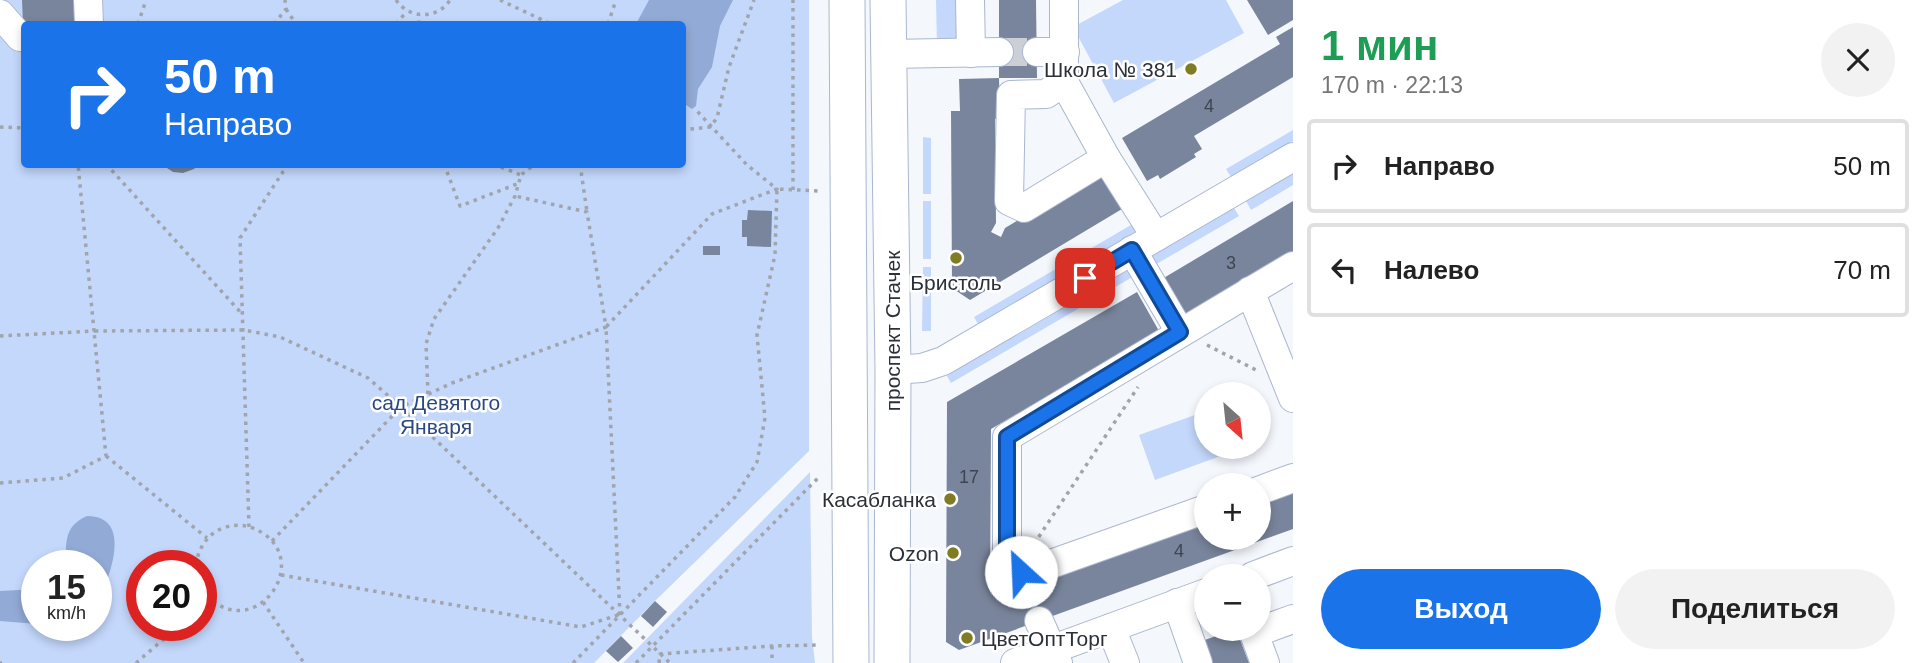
<!DOCTYPE html>
<html lang="ru">
<head>
<meta charset="utf-8">
<style>
	body { margin:0; font-family:Helvetica,sans-serif; background:#f2f2f2; color:#222; height:100vh; display:flex; flex-direction:column; font-size:26px; white-space:nowrap }
	* { box-sizing:border-box; margin:0 }
	p { font-size:23px; color:#767676 }
	.icon { flex:none; width:38px; height:38px; fill:none; stroke:currentColor; stroke-width:2; stroke-linecap:round; stroke-linejoin:round }
	.map { position:relative; flex:1; overflow:hidden }
	.drawer { display:flex; flex-direction:column; background:#fff; width:630px }
	.drawer>* { flex:none }
	.guide { position:absolute; left:21px; top:21px; width:665px; height:147px; border-radius:7px; box-shadow:0 4px 10px #0003; background:#1a73e8; color:#fff; overflow:hidden }
	.needle { width:46px; rotate:153deg }
	.tools { position:absolute; left:1194px; top:382px; display:grid; gap:14px }
	.tools a { display:grid; place-items:center; width:77px; height:77px; border-radius:50%; background:#fff; box-shadow:0 4px 10px #0003; font-size:35px }
	.speed { position:absolute; left:21px; top:550px; display:flex; gap:14px; font-size:35px; font-weight:700; text-align:center }
	.speed>* { display:grid; place-content:center; width:91px; height:91px; border-radius:50%; background:#fff; box-shadow:0 4px 10px #0003; line-height:1 }
	.speed small { font-size:18px; font-weight:400 }
	.speed .limit { border:10px solid #d22; background:#fff; color:#111 }
	.pin { position:absolute; display:grid; place-items:center; width:60px; height:60px; color:#fff; margin:-30px; border-radius:14px; box-shadow:0 4px 10px #0006 }
	.me { position:absolute; width:77px; margin:-38px; rotate:335deg; stroke-linejoin:round; filter:drop-shadow(0 0 5px #0008) }
	.turn { display:flex; align-items:center; gap:24px; height:147px; padding:0 28px; font-size:32px }
	.turn .icon { width:91px; height:91px; stroke-width:2.5 }
	.turn b { display:block; font-size:49px; line-height:60px }
	.round { display:grid; place-items:center; flex:none; width:74px; height:74px; border-radius:37px; background:#f2f2f2 }
	.headline { display:flex; align-items:center; justify-content:space-between; height:119px; padding:0 28px }
	h1 { font-size:42px; font-weight:700; line-height:52px; color:#1e9e55 }
	.cta { display:flex; gap:14px; margin-top:auto; padding:14px 28px }
	.cta a { flex:1; height:80px; border-radius:42px; background:#1a73e8; color:#fff; font-size:28px; font-weight:700; line-height:80px; text-align:center }
	.cta a+a { background:#f2f2f2; color:#222 }
	ul { padding:0; list-style:none }
	li { display:flex; align-items:center; gap:21px; height:94px; margin:0 14px 10px; padding:0 14px; border:4px solid #e0e0e0; border-radius:7px }
	li div { flex:1 }
	li b { display:block; font-size:26px }
	li em { font-style:normal }
	main { display:flex; flex:1; min-height:0 }
	.map>svg:first-child { display:block }
	.green { fill:#c4d8fc; fill-rule:evenodd }
	.water { fill:#92aad6 }
	.building { fill:#79859c }
	.lines { fill:none; stroke-linecap:round; stroke-linejoin:round }
	.minor-tunnel { stroke:#cccfd5; stroke-width:28; stroke-dasharray:28 14; stroke-linecap:butt }
	.minor-casing { stroke:#aab7cf; stroke-width:30 }
	.major-casing { stroke:#aab7cf; stroke-width:37 }
	.path { stroke:#a1a4ab; stroke-width:3.5; stroke-dasharray:3.5 5; stroke-linecap:butt }
	.minor { stroke:#fff; stroke-width:28 }
	.major { stroke:#fff; stroke-width:35 }
	.route-casing { stroke:#114b97; stroke-width:18 }
	.route { stroke:#1a73e8; stroke-width:12 }
	.poi-dot { fill:#7f7c23; stroke:#fff; stroke-width:2.5 }
	.labels { text-anchor:middle; dominant-baseline:central; stroke-width:5; stroke-linejoin:round; paint-order:stroke }
	.number-label { font-size:18px; fill:#3e4552 }
	.poi-label { font-size:21px; fill:#2b3039; stroke:#fff; text-anchor:end }
	.street-label { font-size:21px; fill:#2b3039; stroke:#fff }
	.park-label { font-size:21px; fill:#2b487f; stroke:#fff }
</style>
</head>
<body>
<main>
<div class="map">
<svg width="1293" height="663" viewBox="0 0 1293 663">
	<rect width="100%" height="100%" fill="#f4f7fc"/>
	<g class="green">
		<path d="M0,0H809V451L655,601L594,663H0ZM24,24H682V164H24ZM37,565H96V625H37ZM142,565H201V625H142Z"/>
		<polygon points="936,0 962,0 963,31 955,43 937,46"/>
		<polygon points="1123,0 1226,0 1244,33 1114,103 1073,27"/>
		<polygon points="1293,130 1293,141 1231,177 1226,169"/>
		<polygon points="923,137 931,138 931,194 923,194"/>
		<polygon points="1293,173 1293,185 1251,210 1246,201"/>
		<rect x="923" y="201" width="8" height="58"/>
		<polygon points="1234,208 1239,216 1153,266 1149,258"/>
		<polygon points="1136,222 1140,229 978,324 974,317"/>
		<polygon points="923,267 931,267 931,331 922,331"/>
		<polygon points="1132,268 1136,275 951,383 947,376"/>
		<polygon points="1206,411 1206,446 1245,447 1155,480 1139,435"/>
		<polygon points="810,472 812,637 815,663 623,663"/>
	</g>
	<g class="water">
		<polygon points="649,0 733,0 720,26 712,67 698,89 696,106 692,109 683,103 682,24 636,24"/>
		<path d="M87,516C134,516 110,580 96,603V565H65C67,542 63,527 87,516Z"/>
		<polygon points="37,589 37,624 0,621 0,591"/>
	</g>
	<g class="building">
		<polygon points="22,0 81,0 78,24 23,24"/>
		<polygon points="999,0 1036,0 1037,78 999,78"/>
		<polygon points="1247,0 1293,0 1293,20 1268,35"/>
		<polygon points="1293,27 1293,77 1194,136 1202,149 1194,154 1196,157 1160,179 1158,175 1147,181 1122,138 1280,44 1276,37"/>
		<polygon points="999,78 1000,119 995,119 996,223 991,232 1001,237 1005,228 1104,169 1127,206 970,300 952,288 951,111 960,111 959,79"/>
		<polygon points="161,164 199,164 194,169 183,173 173,172"/>
		<polygon points="1293,201 1293,251 1184,315 1162,279"/>
		<polygon points="748,210 772,211 771,247 747,246 747,237 742,237 742,220 747,220"/>
		<rect x="703" y="246" width="17" height="9"/>
		<polygon points="1137,292 1159,331 991,429 990,592 1005,587 1004,583 1035,572 1206,521 1206,537 1258,537 1258,502 1293,489 1293,529 959,650 946,642 947,402"/>
		<polygon points="655,601 667,612 653,627 641,616"/>
		<polygon points="1236,629 1249,663 1207,663 1199,642"/>
		<polygon points="621,636 633,648 618,662 606,651"/>
	</g>
	<g class="lines">
		<g class="minor-tunnel">
			<polyline points="999,52 1037,52"/>
			<polyline points="1023,577 1039,621"/>
		</g>
		<g class="minor-casing">
			<g id="minor">
				<polyline points="88,0 89,24"/>
				<polyline points="970,0 971,53"/>
				<polyline points="1064,0 1064,82 1046,94 1011,95 1009,201 1024,208 1106,158 1156,237"/>
				<polyline points="0,14 20,37 24,37"/>
				<polyline points="1037,52 1065,52"/>
				<polyline points="888,54 999,52"/>
				<polyline points="1064,82 1106,158"/>
				<polyline points="1132,250 1180,332"/>
				<polyline points="1250,291 1293,398"/>
				<polyline points="893,370 922,368 943,361 1293,157"/>
				<polyline points="1258,491 1293,478"/>
				<polyline points="1206,509 1037,569 1019,566 1007,554 1007,437 1293,266"/>
				<polyline points="1253,576 1293,561"/>
				<polyline points="1177,603 1198,663"/>
				<polyline points="1039,621 1058,663"/>
				<polyline points="1111,628 1125,663"/>
				<polyline points="1252,628 1265,663"/>
				<polyline points="1254,633 1293,619"/>
				<polyline points="1015,663 1206,593"/>
			</g>
		</g>
		<g class="major-casing">
			<g id="major">
				<polyline points="847,0 851,663"/>
				<polyline points="888,0 893,370 892,663"/>
			</g>
		</g>
		<g class="path">
			<path d="M396,0C409,19 437,20 450,0"/>
			<polyline points="500,0 551,24"/>
			<polyline points="286,9 296,24"/>
			<polyline points="138,24 146,0"/>
			<polyline points="274,24 286,9 285,0"/>
			<polyline points="396,24 407,11"/>
			<polyline points="419,24 419,15"/>
			<polyline points="608,24 616,0"/>
			<polyline points="0,127 24,128"/>
			<polyline points="682,130 710,127 717,118 729,67 754,0"/>
			<polyline points="106,164 243,315"/>
			<polyline points="444,164 460,206 517,184"/>
			<polyline points="493,164 521,175"/>
			<polyline points="580,164 587,212"/>
			<polyline points="793,190 793,0"/>
			<polyline points="0,336 94,331 78,164"/>
			<polyline points="1207,345 1256,370"/>
			<polyline points="428,394 426,344 434,319 498,228 515,196 521,175 535,164"/>
			<polyline points="106,456 207,538"/>
			<polyline points="0,483 63,478 106,456 94,331 244,330 280,337 368,378 401,407 452,383 606,327 587,212 515,196"/>
			<polyline points="249,527 240,238 288,164"/>
			<polyline points="272,541 401,407 670,663"/>
			<polyline points="1034,544 1138,387"/>
			<path d="M196,565C198,549 207,534 223,528C237,523 251,525 264,534C313,568 248,649 201,589"/>
			<polyline points="281,575 581,627 618,615"/>
			<polyline points="263,602 304,663"/>
			<polyline points="201,606 209,599"/>
			<polyline points="620,615 606,327 712,214 777,189 747,165 697,111"/>
			<polyline points="772,646 772,663"/>
			<polyline points="0,663 2,663"/>
			<polyline points="136,663 180,625"/>
			<polyline points="573,663 735,497 757,462 765,418 757,335 775,255 777,189 819,191"/>
			<polyline points="636,663 819,477"/>
			<polyline points="659,663 660,654 772,646 820,645"/>
		</g>
		<use href="#minor" class="minor"/>
		<use href="#major" class="major"/>
	</g>
	<g class="lines">
		<g class="route-casing">
			<polyline id="route" points="1021,572 1019,566 1007,554 1007,437 1180,332 1132,250 1085,278"/>
		</g>
		<use href="#route" class="route"/>
	</g>
	<g class="poi-dot">
		<circle cx="1191" cy="69" r="7"/>
		<circle cx="956" cy="258" r="7"/>
		<circle cx="950" cy="499" r="7"/>
		<circle cx="953" cy="553" r="7"/>
		<circle cx="967" cy="638" r="7"/>
	</g>
	<g class="labels">
		<g class="number-label">
			<text x="1209" y="106">4</text>
			<text x="1231" y="263">3</text>
			<text x="969" y="477">17</text>
			<text x="1179" y="551">4</text>
		</g>
		<g class="poi-label">
			<text x="1177" y="69">Школа № 381</text>
			<text x="956" y="282" text-anchor="middle">Бристоль</text>
			<text x="936" y="499">Касабланка</text>
			<text x="939" y="553">Ozon</text>
			<text x="981" y="638" text-anchor="start">ЦветОптТорг</text>
		</g>
		<g class="street-label">
			<text transform="translate(892 331) rotate(-90)">проспект Стачек</text>
		</g>
		<g class="park-label">
			<text x="436" y="402">сад Девятого<tspan x="436" dy="24">Января</tspan></text>
		</g>
	</g>
</svg>
<div class="tools">
<a><svg class="needle" viewBox="-14 -14 28 28"><path d="M0-13l5 13h-10z" fill="#e53935"/><path d="M0 13l5-13h-10z" fill="#767676"/></svg></a>
<a>+</a>
<a>−</a>
</div>
<div class="speed"><div>15<small>km/h</small></div><div class="limit">20</div></div>
<div class="pin" style="left:1085px;top:278px;background:#d93025"><svg class="icon" aria-label="arrive" viewBox="0 0 24 24"><path d="M6 21V4h12l-3 4 3 4H6"/></svg></div>
<svg class="me" style="left:1021px;top:572px" viewBox="-20 -20 40 40"><circle r="19" fill="#fff"/><path d="M0-13L10 11 0 6-10 11z" fill="#1a73e8"/></svg>
<div class="guide">
<div class="turn"><svg class="icon" aria-label="right" viewBox="0 0 24 24"><path d="M7 20v-9h11M14 6l5 5-5 5"/></svg><div><b>50 m</b>Направо</div></div>
</div>
</div>
<section class="drawer">
<div class="headline"><div><h1>1 мин</h1><p>170 m · 22:13</p></div><a class="round"><svg class="icon" aria-label="close" viewBox="0 0 24 24"><path d="M6 6l12 12M18 6L6 18"/></svg></a></div>
<ul>
<li><svg class="icon" aria-label="right" viewBox="0 0 24 24"><path d="M7 20v-9h11M14 6l5 5-5 5"/></svg><div><b>Направо</b></div><em>50 m</em></li>
<li><svg class="icon" aria-label="left" viewBox="0 0 24 24"><path d="M17 20v-9H6M10 6l-5 5 5 5"/></svg><div><b>Налево</b></div><em>70 m</em></li>
</ul>
<div class="cta"><a>Выход</a><a>Поделиться</a></div>
</section>
</main>
</body>
</html>
